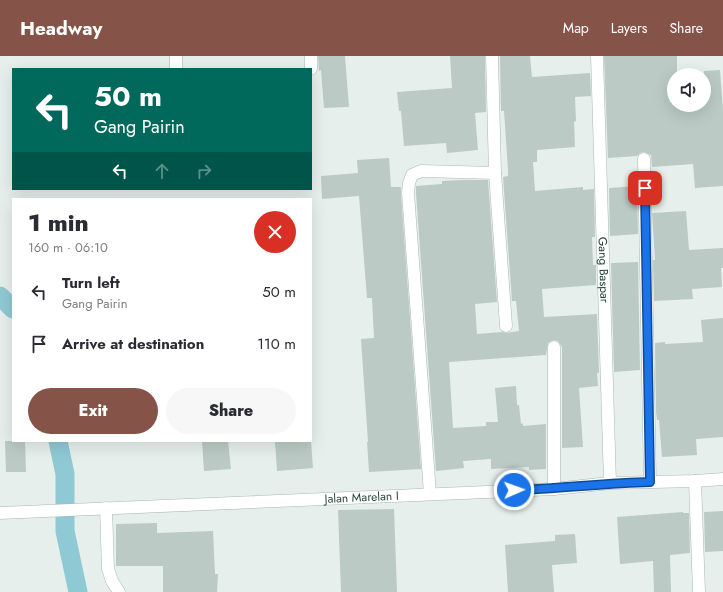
<!DOCTYPE html>
<html lang="en">
<head>
<meta charset="utf-8">
<style>
	body { margin:0; font-family:Jost,sans-serif; background:#f7f7f7; color:#2b2b33; height:100vh; display:flex; flex-direction:column; font-size:15px; white-space:nowrap }
	* { box-sizing:border-box; margin:0 }
	p { font-size:13px; color:#7c7c81 }
	.icon { flex:none; width:22px; height:22px; fill:none; stroke:currentColor; stroke-width:2; stroke-linecap:round; stroke-linejoin:round }
	.map { position:relative; flex:1; overflow:hidden }
	.drawer { position:absolute; left:12px; top:142px; width:300px; height:244px; display:flex; flex-direction:column; background:#fff; border-radius:0px; box-shadow:0 4px 16px #0002 }
	.drawer>* { flex:none }
	.hud { position:absolute; left:12px; top:12px; width:300px; height:122px; border-radius:0px; box-shadow:0 4px 16px #0002; background:#00695c; color:#fff; overflow:hidden }
	.fabs { position:absolute; left:667px; top:12px; display:grid; gap:8px }
	.fabs a { display:grid; place-items:center; width:44px; height:44px; border-radius:50%; background:#fff; box-shadow:0 4px 16px #0002; font-size:20px }
	.pin { position:absolute; display:grid; place-items:center; width:34px; height:34px; color:#fff; margin:-17px; border-radius:8px; box-shadow:0 2px 6px #0006 }
	.me { position:absolute; width:44px; margin:-22px; rotate:88deg; stroke-linejoin:round; filter:drop-shadow(0 0 3px #0008) }
	.turn { display:flex; align-items:center; gap:14px; height:84px; padding:0 16px; font-size:18px }
	.turn .icon { width:52px; height:52px; stroke-width:2.5 }
	.turn b { display:block; font-size:28px; line-height:34px }
	.lanes { display:flex; align-items:center; height:38px; padding:0 16px; background:#0003; justify-content:center; gap:20px; direction:ltr }
	.lanes .off { opacity:.35 }
	.round { display:grid; place-items:center; flex:none; width:42px; height:42px; border-radius:21px; background:#f7f7f7 }
	.head { display:flex; align-items:center; justify-content:space-between; height:68px; padding:0 16px }
	h1 { font-size:24px; font-weight:800; line-height:30px }
	.cta { display:flex; gap:8px; margin-top:auto; padding:8px 16px }
	.cta a { flex:1; height:46px; border-radius:24px; background:#855347; color:#fff; font-size:16px; font-weight:800; line-height:46px; text-align:center }
	.cta a+a { background:#f7f7f7; color:#2b2b33 }
	ul { padding:0; list-style:none }
	li { display:flex; align-items:center; gap:12px; height:52px; padding:0 16px }
	li div { flex:1 }
	li b { display:block; font-size:15px }
	li em { font-style:normal }
	header { display:flex; align-items:center; gap:24px; box-sizing:border-box; height:56px; padding:0 20px; background:#855347; color:#fff }
	header strong { font-size:19px }
	nav { display:flex; gap:22px; margin-inline-start:auto; font-size:14px }
	.map>svg:first-child { display:block }
	.lines { fill:none; stroke-linecap:round; stroke-linejoin:round }
	.canal { stroke:#8ec9d4; stroke-width:19 }
	.building { fill:#bbcac4 }
	.street-casing { stroke:#a8b8b2; stroke-width:13 }
	.street { stroke:#fff; stroke-width:12 }
	.route-casing { stroke:#114b97; stroke-width:10 }
	.route { stroke:#1a73e8; stroke-width:7 }
	.labels { text-anchor:middle; dominant-baseline:central; stroke-width:3; stroke-linejoin:round; paint-order:stroke }
	.street-label { font-size:12px; fill:#24423a; stroke:#f7fbf9 }
</style>
</head>
<body>
<header>
<strong>Headway</strong>
<nav><a>Map</a><a>Layers</a><a>Share</a></nav>
</header>
<div class="map">
<svg width="723" height="536" viewBox="0 0 723 536">
	<rect width="100%" height="100%" fill="#e6efeb"/>
	<g class="lines">
		<g class="canal">
			<polyline points="0,240 13,253"/>
			<polyline points="58,385 65,418 65,475 78,536"/>
		</g>
	</g>
	<g class="building">
		<polygon points="318,0 345,0 349,51 324,52 321,14 319,15"/>
		<polygon points="450,0 485,0 486,56 475,57 478,94 447,97 446,87 404,90 401,55 399,55 397,36 452,32"/>
		<polygon points="500,0 530,0 532,21 590,17 591,40 575,41 576,65 574,66 575,91 537,94 537,106 533,106 535,135 583,131 583,134 594,133 595,181 592,181 593,209 596,209 596,229 542,233 544,261 597,258 599,317 597,317 598,330 579,332 583,391 562,392 562,291 558,285 554,284 548,287 546,299 449,306 453,372 486,370 486,366 498,366 495,332 516,330 517,349 519,349 521,368 523,367 523,370 546,368 546,413 529,414 529,411 491,413 491,403 463,405 464,412 436,415 416,137 416,130 442,128 442,125 463,124 488,124 497,246 475,248 477,278 502,276 506,277 519,275 516,245 512,245 503,121 508,120 508,114 504,55 501,55"/>
		<polygon points="604,0 677,0 677,19 674,19 674,49 704,49 704,15 720,14 723,53 723,130 695,132 693,108 652,111 651,99 644,96 640,97 637,100 608,102"/>
		<polygon points="389,102 391,131 401,131 401,138 421,413 369,416 367,386 368,386 361,283 374,282 372,242 367,242 359,140 322,143 321,120 358,117 357,104"/>
		<polygon points="637,130 638,178 610,180 609,132"/>
		<polygon points="686,155 689,194 723,192 723,212 721,212 722,231 692,233 693,243 654,245 653,204 655,204 652,157"/>
		<polygon points="638,206 640,314 614,316 611,207"/>
		<polygon points="723,262 723,381 696,383 697,399 662,401 659,364 657,364 656,356 655,287 665,286 665,288 703,286 701,264"/>
		<polygon points="5,385 25,385 26,416 6,416"/>
		<polygon points="202,385 228,385 231,413 204,415"/>
		<polygon points="275,385 311,385 313,412 277,415"/>
		<polygon points="394,453 397,536 341,536 338,454"/>
		<polygon points="723,455 723,495 705,496 704,456"/>
		<polygon points="683,456 683,457 689,457 690,497 670,499 671,536 654,536 653,505 620,508 617,461"/>
		<polygon points="157,467 157,477 213,475 215,518 218,518 217,536 163,536 163,510 116,510 116,468"/>
		<polygon points="575,478 577,507 552,509 554,536 508,536 505,489 555,485 555,479"/>
	</g>
	<g class="lines">
		<g class="street-casing">
			<g id="street">
				<polyline points="176,0 176,13"/>
				<path id="s1" d="M597,0L610,427"/>
				<polyline points="311,13 311,0"/>
				<polyline points="644,103 650,426"/>
				<polyline points="495,117 506,270"/>
				<polyline points="554,291 554,433"/>
				<polyline points="695,425 699,536"/>
				<polyline points="430,438 408,137 409,127 412,119 421,115 495,117 492,0"/>
				<polyline points="106,452 108,513 112,525 119,536"/>
				<path id="s2" d="M0,457L554,433L610,427L695,425L723,423"/>
			</g>
		</g>
		<use href="#street" class="street"/>
	</g>
	<g class="lines">
		<g class="route-casing">
			<path id="route" d="M514,434C559,433 604,427 650,426L645,132"/>
		</g>
		<use href="#route" class="route"/>
	</g>
	<g class="labels">
		<g class="street-label">
			<text stroke="none"><textPath href="#s1" startOffset="214">Gang Baspar</textPath></text>
			<text stroke="none"><textPath href="#s2" startOffset="362">Jalan Marelan I</textPath></text>
		</g>
	</g>
</svg>
<div class="fabs">
<a><svg class="icon" aria-label="sound" viewBox="0 0 24 24"><path d="M4 9h4l5-4v14l-5-4H4zM17 9q2 3 0 6"/></svg></a>
</div>
<div class="pin" style="left:645px;top:132px;background:#d93025"><svg class="icon" aria-label="arrive" viewBox="0 0 24 24"><path d="M6 21V4h12l-3 4 3 4H6"/></svg></div>
<svg class="me" style="left:514px;top:434px" viewBox="-20 -20 40 40"><circle r="17" fill="#1a73e8" stroke="#fff" stroke-width="3"/><path d="M0-11L8 9 0 5-8 9z" fill="#fff"/></svg>
<div class="hud">
<div class="turn"><svg class="icon" aria-label="left" viewBox="0 0 24 24"><path d="M17 20v-9H6M10 6l-5 5 5 5"/></svg><div><b>50 m</b>Gang Pairin</div></div>
<div class="lanes"><svg class="icon" aria-label="left" viewBox="0 0 24 24"><path d="M17 20v-9H6M10 6l-5 5 5 5"/></svg><svg class="icon off" aria-label="ahead" viewBox="0 0 24 24"><path d="M12 20V5M6 11l6-6 6 6"/></svg><svg class="icon off" aria-label="right" viewBox="0 0 24 24"><path d="M7 20v-9h11M14 6l5 5-5 5"/></svg></div>
</div>
<section class="drawer">
<div class="head"><div><h1>1 min</h1><p>160 m · 06:10</p></div><a class="round" style="background:#d93025;color:#fff"><svg class="icon" aria-label="close" viewBox="0 0 24 24"><path d="M6 6l12 12M18 6L6 18"/></svg></a></div>
<ul>
<li><svg class="icon" aria-label="left" viewBox="0 0 24 24"><path d="M17 20v-9H6M10 6l-5 5 5 5"/></svg><div><b>Turn left</b><p>Gang Pairin</p></div><em>50 m</em></li>
<li><svg class="icon" aria-label="arrive" viewBox="0 0 24 24"><path d="M6 21V4h12l-3 4 3 4H6"/></svg><div><b>Arrive at destination</b></div><em>110 m</em></li>
</ul>
<div class="cta"><a>Exit</a><a>Share</a></div>
</section>
</div>
</body>
</html>
